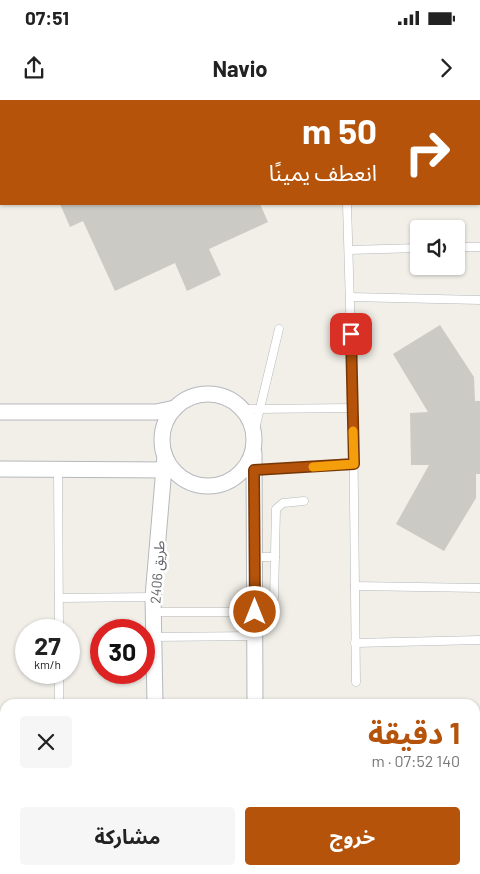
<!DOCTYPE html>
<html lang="ar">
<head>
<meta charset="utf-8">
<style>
	body { margin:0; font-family:Barlow,"Noto Sans Arabic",sans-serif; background:#f6f6f6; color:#222; direction:rtl; height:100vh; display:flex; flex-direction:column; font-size:19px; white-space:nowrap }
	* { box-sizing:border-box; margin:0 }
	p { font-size:16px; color:#767676 }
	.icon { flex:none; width:28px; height:28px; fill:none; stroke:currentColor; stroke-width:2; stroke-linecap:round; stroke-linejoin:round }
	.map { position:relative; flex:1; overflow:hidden; direction:ltr }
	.panel { position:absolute; left:0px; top:599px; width:480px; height:176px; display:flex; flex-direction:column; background:#fff; border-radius:15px 15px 0 0; box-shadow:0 1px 4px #0004; direction:rtl }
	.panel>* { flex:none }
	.top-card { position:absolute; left:0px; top:0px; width:480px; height:105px; box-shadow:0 1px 4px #0004; direction:rtl; background:#b45309; color:#fff; overflow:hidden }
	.tools { position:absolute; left:410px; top:120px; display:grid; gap:10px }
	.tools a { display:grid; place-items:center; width:55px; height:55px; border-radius:5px; background:#fff; box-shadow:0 1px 4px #0004; font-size:25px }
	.speed { position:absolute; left:15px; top:519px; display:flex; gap:10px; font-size:25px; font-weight:700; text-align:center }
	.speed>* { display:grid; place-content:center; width:65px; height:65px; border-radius:50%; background:#fff; box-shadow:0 1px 4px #0004; line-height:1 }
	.speed small { font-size:12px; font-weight:400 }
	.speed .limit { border:8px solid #d22; background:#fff; color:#111 }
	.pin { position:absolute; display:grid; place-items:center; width:42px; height:42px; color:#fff; margin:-21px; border-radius:10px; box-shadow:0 2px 8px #0006 }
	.me { position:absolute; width:55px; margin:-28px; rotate:0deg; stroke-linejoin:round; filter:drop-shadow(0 0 4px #0008) }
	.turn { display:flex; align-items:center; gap:18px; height:105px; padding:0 20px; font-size:22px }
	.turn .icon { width:65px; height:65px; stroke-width:2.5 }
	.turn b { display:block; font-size:35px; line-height:42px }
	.round { display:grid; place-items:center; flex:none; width:52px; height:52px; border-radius:5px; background:#f6f6f6 }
	.head { display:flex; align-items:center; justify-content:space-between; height:85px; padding:0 20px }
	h1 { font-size:30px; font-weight:700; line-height:38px; color:#b45309 }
	.action { display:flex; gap:10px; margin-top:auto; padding:10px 20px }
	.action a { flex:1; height:58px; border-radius:5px; background:#b45309; color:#fff; font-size:20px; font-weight:700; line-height:58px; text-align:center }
	.action a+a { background:#f6f6f6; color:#222 }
	.status { display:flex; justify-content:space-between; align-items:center; height:35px; padding:0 25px; background:#fff; direction:ltr }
	.status svg { height:14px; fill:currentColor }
	header { display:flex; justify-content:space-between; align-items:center; height:65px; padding:0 20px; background:#fff; font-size:22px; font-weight:700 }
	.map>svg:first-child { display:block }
	.building { fill:#cccac5 }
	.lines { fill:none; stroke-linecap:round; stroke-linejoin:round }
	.lane-casing { stroke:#b5b8bc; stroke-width:9 }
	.street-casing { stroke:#b5b8bc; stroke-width:17 }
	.lane { stroke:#fff; stroke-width:8 }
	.street { stroke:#fff; stroke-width:15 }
	.route-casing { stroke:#753606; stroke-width:12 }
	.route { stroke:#b45309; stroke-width:9 }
	.slow { stroke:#f59e0b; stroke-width:9 }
	.labels { text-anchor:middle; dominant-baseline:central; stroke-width:5; stroke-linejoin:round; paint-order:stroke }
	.street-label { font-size:14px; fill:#5f6368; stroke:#fff }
</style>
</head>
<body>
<div class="status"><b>07:51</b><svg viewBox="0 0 49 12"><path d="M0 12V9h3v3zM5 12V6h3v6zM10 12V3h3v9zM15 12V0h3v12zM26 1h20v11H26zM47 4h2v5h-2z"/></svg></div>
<header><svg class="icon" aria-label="forward" viewBox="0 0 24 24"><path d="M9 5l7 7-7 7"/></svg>Navio<svg class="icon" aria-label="share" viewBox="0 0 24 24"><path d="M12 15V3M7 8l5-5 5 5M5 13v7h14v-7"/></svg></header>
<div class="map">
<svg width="480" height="774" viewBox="0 0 480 774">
	<rect width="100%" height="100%" fill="#f1efe8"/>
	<g class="building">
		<polygon points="60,104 260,104 268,122 209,149 221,175 187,191 175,163 115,191 83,121 70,127"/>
		<polygon points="440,225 474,277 475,301 480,301 480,374 476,374 476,398 444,451 396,424 429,365 411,365 410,313 428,312 393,254"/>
	</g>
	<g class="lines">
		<g class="lane-casing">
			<g id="lane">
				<polyline points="344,0 344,1"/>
				<polyline points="347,104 353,308 356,582"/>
				<polyline points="456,147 480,147"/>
				<polyline points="349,150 419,148"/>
				<polyline points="350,197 480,200"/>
				<polyline points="243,309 353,308"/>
				<polyline points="254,333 279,229"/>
				<polyline points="58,369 59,530"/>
				<polyline points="242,371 354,364"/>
				<polyline points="255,457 275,457"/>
				<polyline points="355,486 480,488"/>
				<polyline points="59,498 153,497"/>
				<polyline points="255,505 268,505 274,498 276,409 283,403 304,401"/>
				<polyline points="154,512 255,512"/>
				<polyline points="154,537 255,536"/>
				<polyline points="355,543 480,540"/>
				<polyline points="59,572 59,604"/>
				<polyline points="178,774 178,770"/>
				<polyline points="242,774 242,770"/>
			</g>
		</g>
		<g class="street-casing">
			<g id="street">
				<circle cx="208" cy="340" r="46"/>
				<polyline points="0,312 156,312 175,308"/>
				<polyline points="254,353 255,604"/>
				<polyline points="0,369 173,370"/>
				<polyline points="155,604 153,497 165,356"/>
				<polyline points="475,747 480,747"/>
				<polyline points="0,749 5,749"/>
				<polyline points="18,770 18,774"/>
				<polyline points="398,774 398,770"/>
			</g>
		</g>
		<use href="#lane" class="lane"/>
		<use href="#street" class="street"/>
	</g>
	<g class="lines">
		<g class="route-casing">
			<polyline id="route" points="255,512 254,370 354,364 351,234"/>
		</g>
		<use href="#route" class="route"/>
		<polyline class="slow" points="313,367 354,364 353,331"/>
	</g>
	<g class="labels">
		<g class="street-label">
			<text transform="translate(157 472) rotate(-86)">طريق 2406</text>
		</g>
	</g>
</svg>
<div class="tools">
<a><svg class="icon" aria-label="sound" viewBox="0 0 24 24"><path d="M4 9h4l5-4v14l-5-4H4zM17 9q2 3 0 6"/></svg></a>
</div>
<div class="speed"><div>27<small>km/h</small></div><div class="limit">30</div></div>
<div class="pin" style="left:351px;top:234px;background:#d93025"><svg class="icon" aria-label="arrive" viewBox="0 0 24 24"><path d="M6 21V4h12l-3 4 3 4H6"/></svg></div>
<svg class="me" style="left:255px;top:512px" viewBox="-20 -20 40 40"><circle r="17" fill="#b45309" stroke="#fff" stroke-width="3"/><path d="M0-11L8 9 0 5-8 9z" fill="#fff"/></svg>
<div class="top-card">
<div class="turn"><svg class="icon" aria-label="right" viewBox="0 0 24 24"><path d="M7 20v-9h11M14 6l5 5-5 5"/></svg><div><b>50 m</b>انعطف يمينًا</div></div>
</div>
<section class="panel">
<div class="head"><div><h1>1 دقيقة</h1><p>140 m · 07:52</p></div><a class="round"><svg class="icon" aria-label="close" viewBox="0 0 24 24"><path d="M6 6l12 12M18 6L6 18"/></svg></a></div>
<div class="action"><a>خروج</a><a>مشاركة</a></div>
</section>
</div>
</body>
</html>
